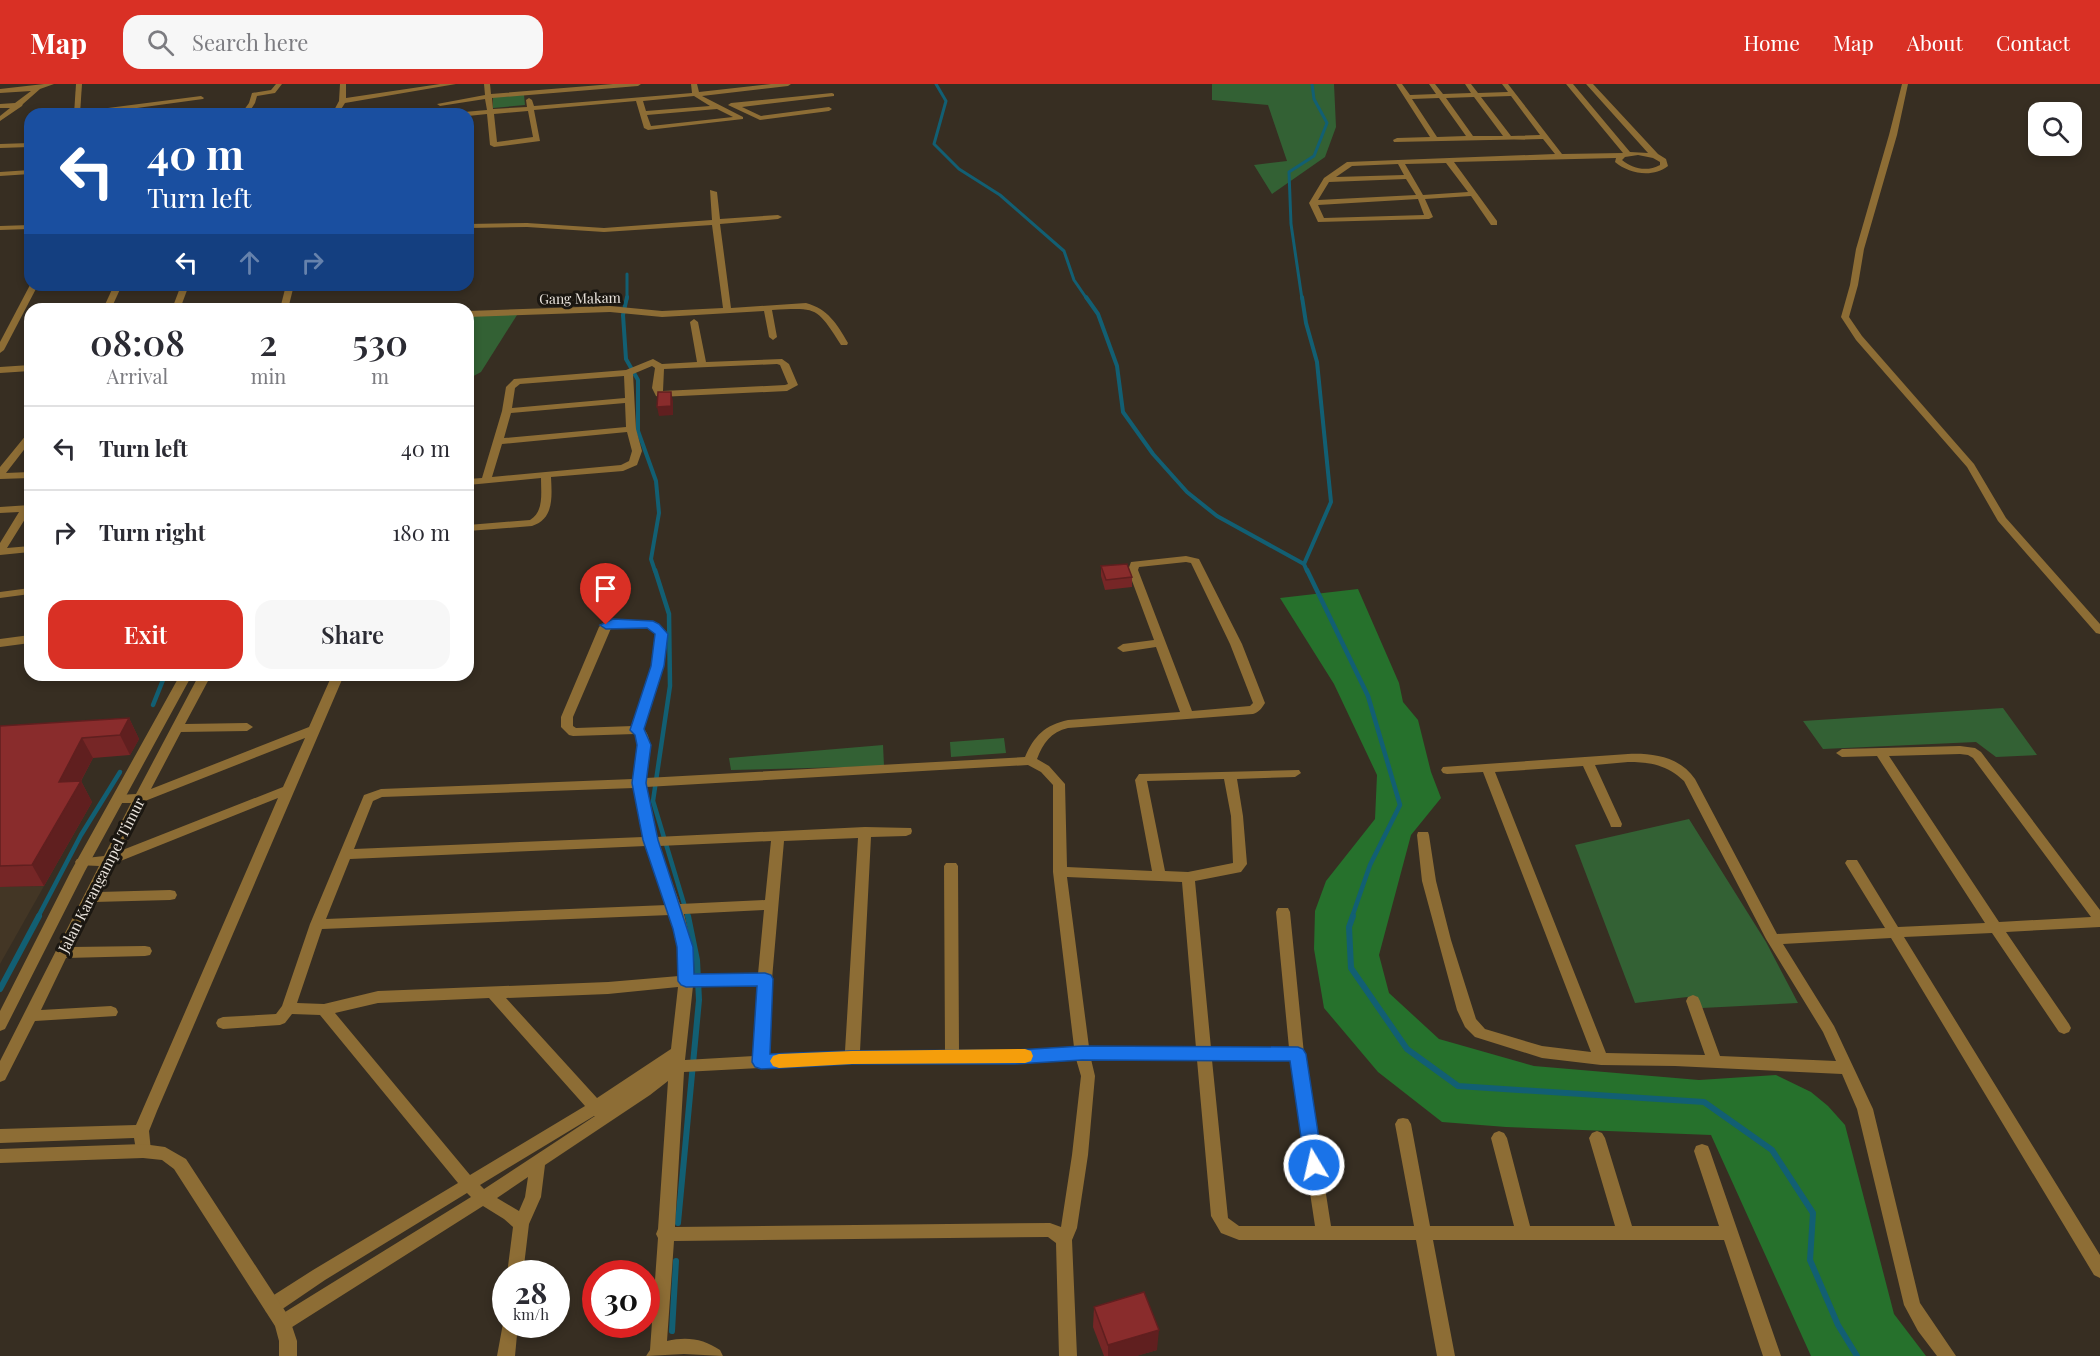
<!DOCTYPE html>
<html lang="en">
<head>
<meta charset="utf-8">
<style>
	body { margin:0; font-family:"Playfair Display",serif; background:#f7f7f7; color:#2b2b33; height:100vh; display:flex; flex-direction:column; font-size:22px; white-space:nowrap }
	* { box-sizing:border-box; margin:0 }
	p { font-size:20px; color:#7c7c81 }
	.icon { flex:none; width:33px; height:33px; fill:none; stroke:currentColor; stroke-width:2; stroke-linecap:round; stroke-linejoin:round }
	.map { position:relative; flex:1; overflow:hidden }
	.panel { position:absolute; left:24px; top:219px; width:450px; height:378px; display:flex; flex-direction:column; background:#fff; border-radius:18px; box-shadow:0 3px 9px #0003 }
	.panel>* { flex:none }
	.guide { position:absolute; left:24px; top:24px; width:450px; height:183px; border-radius:18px; box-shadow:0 3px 9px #0003; background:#1a4fa0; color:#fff; overflow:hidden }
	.buttons { position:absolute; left:2028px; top:18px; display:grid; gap:12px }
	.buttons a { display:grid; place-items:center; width:54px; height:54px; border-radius:12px; background:#fff; box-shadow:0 3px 9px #0003; font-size:30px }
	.speed { position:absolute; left:492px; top:1176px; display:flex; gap:12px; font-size:30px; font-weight:700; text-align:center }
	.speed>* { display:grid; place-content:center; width:78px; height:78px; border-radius:50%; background:#fff; box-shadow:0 3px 9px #0003; line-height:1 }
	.speed small { font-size:15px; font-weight:400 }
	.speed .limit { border:9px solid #d22; background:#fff; color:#111 }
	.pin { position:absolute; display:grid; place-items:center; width:51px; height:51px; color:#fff; margin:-62px -26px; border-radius:50% 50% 50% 0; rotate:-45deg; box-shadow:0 0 6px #0007 }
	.pin .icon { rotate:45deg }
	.me { position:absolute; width:66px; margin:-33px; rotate:351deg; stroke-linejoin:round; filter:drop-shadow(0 0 4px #0008) }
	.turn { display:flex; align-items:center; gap:21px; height:126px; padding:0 24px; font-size:27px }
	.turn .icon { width:78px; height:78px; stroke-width:2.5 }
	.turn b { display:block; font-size:42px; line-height:51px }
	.lanes { display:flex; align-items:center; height:57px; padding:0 24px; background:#0003; justify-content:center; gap:30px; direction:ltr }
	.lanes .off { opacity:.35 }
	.eta { display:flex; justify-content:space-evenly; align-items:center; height:102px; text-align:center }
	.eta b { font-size:36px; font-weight:600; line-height:42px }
	.button { display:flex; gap:12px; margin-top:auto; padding:12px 24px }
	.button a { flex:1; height:69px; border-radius:18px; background:#d93025; color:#fff; font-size:24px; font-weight:600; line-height:69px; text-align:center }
	.button a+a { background:#f7f7f7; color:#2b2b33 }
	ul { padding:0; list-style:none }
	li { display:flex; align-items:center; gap:18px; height:84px; padding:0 24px; border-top:2px solid #e1e1e2 }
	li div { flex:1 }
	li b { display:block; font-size:22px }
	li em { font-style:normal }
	header { display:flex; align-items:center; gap:36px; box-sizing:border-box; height:84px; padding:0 30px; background:#d93025; color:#fff }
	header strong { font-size:28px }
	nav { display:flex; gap:33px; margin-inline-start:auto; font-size:21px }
	.search { width:420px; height:54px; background:#f7f7f7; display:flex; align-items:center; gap:15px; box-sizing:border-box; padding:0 21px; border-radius:18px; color:#7c7c81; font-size:22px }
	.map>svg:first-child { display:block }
	.built { fill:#433625 }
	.green { fill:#336134 }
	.forest { fill:#26712c }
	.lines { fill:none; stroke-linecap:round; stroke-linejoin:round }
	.stream-far3 { stroke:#125f73; stroke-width:3 }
	.stream-far2 { stroke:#125f73; stroke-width:4 }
	.stream-far1 { stroke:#125f73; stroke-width:4.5 }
	.stream { stroke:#125f73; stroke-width:6 }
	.minor { fill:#8d6d35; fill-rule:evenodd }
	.tertiary { fill:#8d6d35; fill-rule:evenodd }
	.wall { fill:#762626 }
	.shaded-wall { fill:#601f1f }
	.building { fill:#892c2c; stroke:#601f1f; stroke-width:1.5 }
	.route { fill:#1a73e8; stroke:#114b97; stroke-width:1.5 }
	.slow { fill:#f59e0b }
	.labels { text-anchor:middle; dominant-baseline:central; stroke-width:6; stroke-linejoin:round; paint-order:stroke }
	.far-street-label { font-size:14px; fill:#ebe5de; stroke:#1b1711 }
	.street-label { font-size:15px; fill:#ebe5de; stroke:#1b1711 }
</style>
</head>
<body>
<header>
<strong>Map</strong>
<div class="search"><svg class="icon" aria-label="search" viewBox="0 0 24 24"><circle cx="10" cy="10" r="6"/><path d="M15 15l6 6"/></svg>Search here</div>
<nav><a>Home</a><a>Map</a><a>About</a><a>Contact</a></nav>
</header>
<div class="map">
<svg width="2100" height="1272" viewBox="0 0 2100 1272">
	<rect width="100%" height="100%" fill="#372e22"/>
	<polygon class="built" points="44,802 0,880 0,803"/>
	<g class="green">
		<polygon points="1212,0 1334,0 1336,43 1325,73 1272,110 1254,81 1287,77 1268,21 1212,16"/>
		<polygon points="524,11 525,21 493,24 493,13"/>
		<polygon points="468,231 517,231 481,288 468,295"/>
		<polygon points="2003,624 2037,671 1996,673 1976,658 1823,665 1803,637"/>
		<polygon points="1004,654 1006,669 951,673 950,658"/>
		<polygon points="883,661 884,682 731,686 729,674"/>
		<polygon points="1689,735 1766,858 1798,919 1702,924 1696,912 1635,919 1575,761"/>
	</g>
	<polygon class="forest" points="1358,505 1399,599 1403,618 1418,636 1431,688 1441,714 1411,751 1379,871 1389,909 1439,955 1534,982 1699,996 1776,991 1811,1008 1828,1022 1845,1041 1894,1230 1926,1272 1811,1272 1711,1051 1506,1043 1442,1038 1378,988 1324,924 1314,865 1315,827 1326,797 1375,735 1377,691 1334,600 1280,514"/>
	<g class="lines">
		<g class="stream-far3">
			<polyline points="936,0 946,17 934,60 959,85 1000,111 1064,167 1074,196 1087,215"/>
			<polyline points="627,190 627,215"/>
			<polyline points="1302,215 1291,140 1289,88 1314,72 1327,39 1314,15 1312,0"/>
		</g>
		<g class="stream-far2">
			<polyline points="627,213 623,231 626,275 638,296 638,347 656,397 659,429 651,475 655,487"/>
			<polyline points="1086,213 1098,230 1117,282 1123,328 1153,370 1187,408 1217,432 1304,480"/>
			<polyline points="1302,213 1306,239 1317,278 1331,418 1304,480 1307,487"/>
		</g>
		<g class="stream-far1">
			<polyline points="655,486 669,530 670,602 653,717 688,833"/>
			<polyline points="1307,486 1368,612 1400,721 1370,781 1352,833"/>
			<polyline points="153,621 165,591"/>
			<polyline points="38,833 81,751 120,688"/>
		</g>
		<g class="stream">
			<polyline points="1353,832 1349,843 1351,884 1407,965 1458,1002 1704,1018 1772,1066 1813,1129 1810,1176 1838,1241 1857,1272"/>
			<polyline points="0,905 39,832"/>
			<polyline points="678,1139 699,916 697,876 688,832"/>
			<polyline points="672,1247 676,1177"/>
		</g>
		<g class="minor">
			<polygon points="44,0 54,0 40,5 23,20 22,22 0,37 0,32 10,24 0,24 0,20 15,19 31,7 0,9 0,5"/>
			<polygon points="276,0 282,0 275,9 257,12 255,19 248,30 241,30 249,19 252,9 271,6"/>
			<polygon points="340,0 346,0 346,14 440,0 456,0 345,19 338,30 332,30 339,17"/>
			<path d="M484,0H490L491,10L613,0H641L638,2L492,14L493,25L527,23L526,16L529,14L532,16L534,22L692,9L691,0H697L699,8L771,0H791L788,2L702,12L743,33V35L648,46L644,44L636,17L534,26L540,57L494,63L490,61L487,30L468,32V30H461L464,28L487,26L485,15L440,22L437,20L485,11ZM694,12L710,22L646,27L643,17ZM717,25L733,33L651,42L647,31ZM528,27L533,53L497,58L494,30Z"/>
			<path d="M1396,0H1402L1410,11L1436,10L1429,0H1435L1443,10L1471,9L1465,0H1471L1478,9L1508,8L1502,0H1508L1562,70L1623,69L1566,0H1573L1630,68L1648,69L1586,0H1593L1658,70L1666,75L1668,82C1653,94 1629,90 1615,78L1616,74L1454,78L1497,137V141H1491L1471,112L1425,115L1433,133L1429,135L1318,138L1309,119L1324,94L1347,78L1555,70L1543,55L1394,58L1393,56L1397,54L1430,53ZM1511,12L1540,51L1511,52L1481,13ZM1474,13L1503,52H1473L1446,14ZM1439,14L1466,52L1437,53L1412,15ZM1638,71L1653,74L1660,78V81C1647,88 1633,85 1622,76L1625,73ZM1446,79L1468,108L1423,111L1405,80ZM1398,80L1404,91L1336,93L1352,82ZM1406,95L1416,111L1318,116L1329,98ZM1418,115L1424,131L1324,134L1318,121Z"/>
			<polygon points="1902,0 1908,0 1897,51 1864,165 1858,201 1849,233 1862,252 1974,380 2006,434 2100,540 2100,550 2096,549 1998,437 1967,383 1856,256 1841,233 1850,201 1856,165 1889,51"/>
			<polygon points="832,9 834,10 834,12 742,23 761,32 829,23 832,25 829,27 760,36 728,21 731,19"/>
			<polygon points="201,12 204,14 203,15 93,30 74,30 77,28"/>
			<polygon points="30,59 30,63 0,64 0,60"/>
			<polygon points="30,86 30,90 0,92 0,88"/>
			<path d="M710,106L717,108L720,135L778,131L782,133L778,135L720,140L731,224L806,219C828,225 837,240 848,259L847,261H841C816,222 817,224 772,226L777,253L773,256L769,253L764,227L662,233L610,228L468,233V227L610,222L662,227L723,224L712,141L604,148L527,143L468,144V140L527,139L604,144L712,136Z"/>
			<polygon points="30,141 30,145 0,146 0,142"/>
			<polygon points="30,201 38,201 4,266 0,269 0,258"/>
			<polygon points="114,201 122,201 111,225 103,225"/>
			<polygon points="181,201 189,201 180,225 172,225"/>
			<path d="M694,235L698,238L706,278L782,275L789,280L798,301L787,307L659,313L656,312L652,304L655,284L652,282L633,290L636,345L642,367L637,381L623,387L551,393C552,413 554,435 532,442L468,447V441L530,436C544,428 541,409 541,394L468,401V395L482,394L502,327L506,303L514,295L626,286L653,275L662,280L697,278L690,238ZM777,280L780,281L788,300L785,301L663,307L664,285ZM624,292L625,314L512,324L515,304L520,300ZM625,319L626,343L504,354L511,329ZM627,348L632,367L629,377L621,381L492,393L502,360Z"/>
			<polygon points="30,281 30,287 0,289 0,283"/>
			<polygon points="30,349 30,358 6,389 30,388 30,394 0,395 0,383 27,350"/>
			<polygon points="30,421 30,427 7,464 30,462 30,468 0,471 0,459 19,428 0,429 0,423"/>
			<path d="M1186,472L1199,475L1200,477L1242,560L1265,619C1262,624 1259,628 1253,630L1068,644C1051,648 1043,659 1037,675L1049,682L1065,700L1067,783L1152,787L1135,696L1139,690L1299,686L1301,689L1295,693L1237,695L1243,732L1247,780L1241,788L1195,797L1211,964H1289L1276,828L1278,824H1288L1290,828L1304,970L1331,1142H1414L1395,1040L1398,1035L1403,1034L1408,1035L1411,1040L1430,1142H1514L1491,1054L1494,1049L1499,1047L1504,1049L1507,1054L1530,1142H1615L1589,1054L1592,1049L1597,1047L1602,1049L1605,1054L1632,1142H1719L1694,1067L1696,1062L1702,1060L1708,1062L1710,1067L1781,1272H1763L1724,1156H1433L1455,1272H1437L1416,1156H1239L1221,1149L1211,1132L1197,976L1091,975L1095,992L1088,1071L1077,1144L1072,1156L1077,1272H1059L1056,1159L1048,1153L674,1157L667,1257C687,1252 704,1255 720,1266L723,1272L684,1270L646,1272L650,1266L658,1154L656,1150L658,1145L668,997L650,1011L545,1081L541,1113L529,1140L523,1190H507L513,1143L504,1135L483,1122L289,1245L283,1247L277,1245L274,1239L277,1233L471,1113L467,1109L325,1196L278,1228L272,1230L266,1228L264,1222L266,1216L313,1186L458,1099L320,931L292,930L285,939L280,941L223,945L218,943L216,939L218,935L223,933L276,930L282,922L310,840L364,711L381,705L633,695L638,661L635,650L573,652L569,651L561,643V633L599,543L605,537L609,536L649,537L659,540L667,550L663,582L644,645C655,658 648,679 646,694L1025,673C1034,652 1045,641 1068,636L1180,628L1156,563L1123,568L1117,564L1123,560L1154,556L1128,486L1131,478ZM1186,478L1191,479L1230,560L1253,619L1250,622L1192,627L1138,486L1139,483ZM612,542L648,543L655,550L651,582L633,642L576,644L573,642V633ZM1028,681L1041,688L1053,701V788L1074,963L1015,967H959L958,782L956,779H946L944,782L945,967H860L871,753L906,752L911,750L912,747L911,744L865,743L656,753L646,703ZM1224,695L1231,732L1233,779L1188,788L1165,787L1147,697ZM634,704L643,753L354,765L373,717L382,713ZM858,754L845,967L769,971L772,895L784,757ZM771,757L765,816L680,820L659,762ZM646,762L667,821L326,835L350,775ZM1067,793L1182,798L1196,964L1089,963ZM764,826L758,890L693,891L692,863L684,830ZM670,831L678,863L679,892L608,898L378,907L324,920L297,919L322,845ZM758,901L754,972L685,976L693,902ZM678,903L671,965L597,1014L506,914L608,910ZM489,914L585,1022L470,1091L335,929L378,919ZM1076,975L1081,992L1072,1071L1061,1143L1050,1139L675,1143L684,988L852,979H1015ZM1212,976H1290L1315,1142H1239L1228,1134ZM595,1032L484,1105L480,1101L594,1032ZM528,1093L525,1113L519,1127L497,1114Z"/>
			<polygon points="30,504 30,510 0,514 0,508"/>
			<polygon points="30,551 30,559 0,563 0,555"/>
			<path d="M199,591H278L272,595L208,597L185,640L247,639L253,643L247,647L181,648L151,705L309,643L332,591H344L157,1027L149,1047L151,1067L149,1072L143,1074L137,1072L134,1054L0,1059V1045L136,1041L278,714L113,780L99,808L170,806L175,807L177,811L175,815L170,816L94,818L72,863L145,862L150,863L152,867L150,871L145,872L66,874L41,926L111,922L116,924L118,928L116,932L35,937L5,996L0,998V977L99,782L77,781L75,778L77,775L104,772L131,719H118L112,715L118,711L136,710ZM305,654L283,703L120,767L145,717Z"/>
			<path d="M1960,662L1975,664L1981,668L2100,826V843L2006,848L2069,940L2071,944L2069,948L2064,950L2059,948L1992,849L1904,853L2100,1171V1194L2094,1191L1891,854L1783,860L1834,942L1873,1025L1920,1219L1956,1272H1937L1918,1247L1904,1221L1857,1025L1842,990L1675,982L1601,981L1542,974L1475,953L1465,943L1457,926L1422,797L1417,751L1418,748H1428L1429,751L1436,797L1451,856L1476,935L1485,945L1542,962L1591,968L1483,688L1447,690L1443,689L1441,686L1443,683L1628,670C1654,669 1680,673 1695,695L1777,850L1885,844L1845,779L1847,776H1857L1898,843L1985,839L1877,672L1842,673L1836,669L1842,665ZM1960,670L1968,671L1973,674L2091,833L1999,838L1889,672ZM1628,678C1651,678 1667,681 1684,697L1766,855L1823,948L1836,977L1720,972L1700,917L1698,913L1693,911L1688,913L1686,917L1705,971L1606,969L1495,688L1583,682L1610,740L1611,743H1621L1622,740L1595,681Z"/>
			<polygon points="504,1234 506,1234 506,1240 518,1240 515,1272 497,1272"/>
		</g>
		<g class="tertiary">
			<polygon points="76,0 82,0 80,30 74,30"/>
			<polygon points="286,201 294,201 288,225 280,225"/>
			<polygon points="180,591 192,591 85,787 5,945 0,947 0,927 71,787"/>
			<polygon points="143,1060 165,1063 186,1075 289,1233 297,1257 297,1272 279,1272 279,1257 275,1242 174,1085 162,1076 143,1074 0,1079 0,1065"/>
		</g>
	</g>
	<g class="wall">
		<polygon points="1101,482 1132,493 1132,503 1105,506 1101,492"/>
		<polygon points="129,634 139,655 130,671 93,674 81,697 92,718 44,802 0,803 0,642"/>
		<polygon points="1094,1223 1157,1266 1136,1272 1104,1272 1093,1243"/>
	</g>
	<g class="shaded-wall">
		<polygon points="671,308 673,317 673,331 659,332 657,323"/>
		<polygon points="129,634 139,655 130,671 120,651"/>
		<polygon points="82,654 93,674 77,704 81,697 92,718 44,802 32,781 59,698"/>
		<polygon points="1159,1246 1157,1266 1136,1272 1108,1272 1108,1261"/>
	</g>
	<g class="building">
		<polygon points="658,308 671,308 671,322 657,323"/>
		<polygon points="1127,480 1132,493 1106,496 1101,482"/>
		<polygon points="129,634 120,651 82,654 59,698 81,697 32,781 0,782 0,642"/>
		<polygon points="1144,1208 1159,1246 1108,1261 1094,1223"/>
	</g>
	<polygon class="route" points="613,535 653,537 659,540 668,550 664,582 644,645 651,661 646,699 658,756 693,863 694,890 765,889 771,891 773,895 770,970 852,967 1015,966 1082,962 1298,963 1303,965 1306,970 1323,1081 1320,1086 1314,1089 1308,1086 1305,1081 1290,977 1082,976 1015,980 852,980 761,985 755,983 752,978 757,902 686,903 681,901 678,897 677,863 673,845 643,756 632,699 637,661 635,651 630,646 651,582 655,550 647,544 606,545 600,541"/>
	<polygon class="slow" points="1025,965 1031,967 1033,972 1031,977 1025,979 852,980 779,984 773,982 770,977 773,972 779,970 852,967"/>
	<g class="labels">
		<g class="far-street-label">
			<text transform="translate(580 214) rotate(-1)">Gang Makam</text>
		</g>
		<g class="street-label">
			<text transform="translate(101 791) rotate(-63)">Jalan Karangampel Timur</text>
		</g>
	</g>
</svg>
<div class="buttons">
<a><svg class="icon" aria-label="search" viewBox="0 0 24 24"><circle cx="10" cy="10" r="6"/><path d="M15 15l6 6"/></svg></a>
</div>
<div class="speed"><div>28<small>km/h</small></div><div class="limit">30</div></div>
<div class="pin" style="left:606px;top:541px;background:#d93025"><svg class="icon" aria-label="arrive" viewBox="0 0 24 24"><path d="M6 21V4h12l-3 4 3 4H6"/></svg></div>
<svg class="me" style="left:1314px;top:1081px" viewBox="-20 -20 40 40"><circle r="17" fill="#1a73e8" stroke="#fff" stroke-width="3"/><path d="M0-11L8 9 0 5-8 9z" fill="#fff"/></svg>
<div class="guide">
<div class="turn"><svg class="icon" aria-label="left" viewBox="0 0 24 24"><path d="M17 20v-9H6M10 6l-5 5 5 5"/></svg><div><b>40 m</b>Turn left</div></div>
<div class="lanes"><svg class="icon" aria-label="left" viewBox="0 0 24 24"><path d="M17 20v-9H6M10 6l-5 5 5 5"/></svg><svg class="icon off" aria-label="ahead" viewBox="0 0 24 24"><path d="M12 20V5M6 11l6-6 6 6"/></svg><svg class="icon off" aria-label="right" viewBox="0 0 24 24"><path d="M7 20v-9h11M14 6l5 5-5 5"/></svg></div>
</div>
<section class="panel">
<div class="eta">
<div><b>08:08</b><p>Arrival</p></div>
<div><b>2</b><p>min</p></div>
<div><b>530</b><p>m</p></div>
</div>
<ul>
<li><svg class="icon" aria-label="left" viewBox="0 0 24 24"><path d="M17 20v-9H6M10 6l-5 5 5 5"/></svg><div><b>Turn left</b></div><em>40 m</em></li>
<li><svg class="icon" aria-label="right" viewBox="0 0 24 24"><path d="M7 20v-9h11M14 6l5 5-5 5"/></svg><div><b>Turn right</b></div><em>180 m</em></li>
</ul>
<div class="button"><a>Exit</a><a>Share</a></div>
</section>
</div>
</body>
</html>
